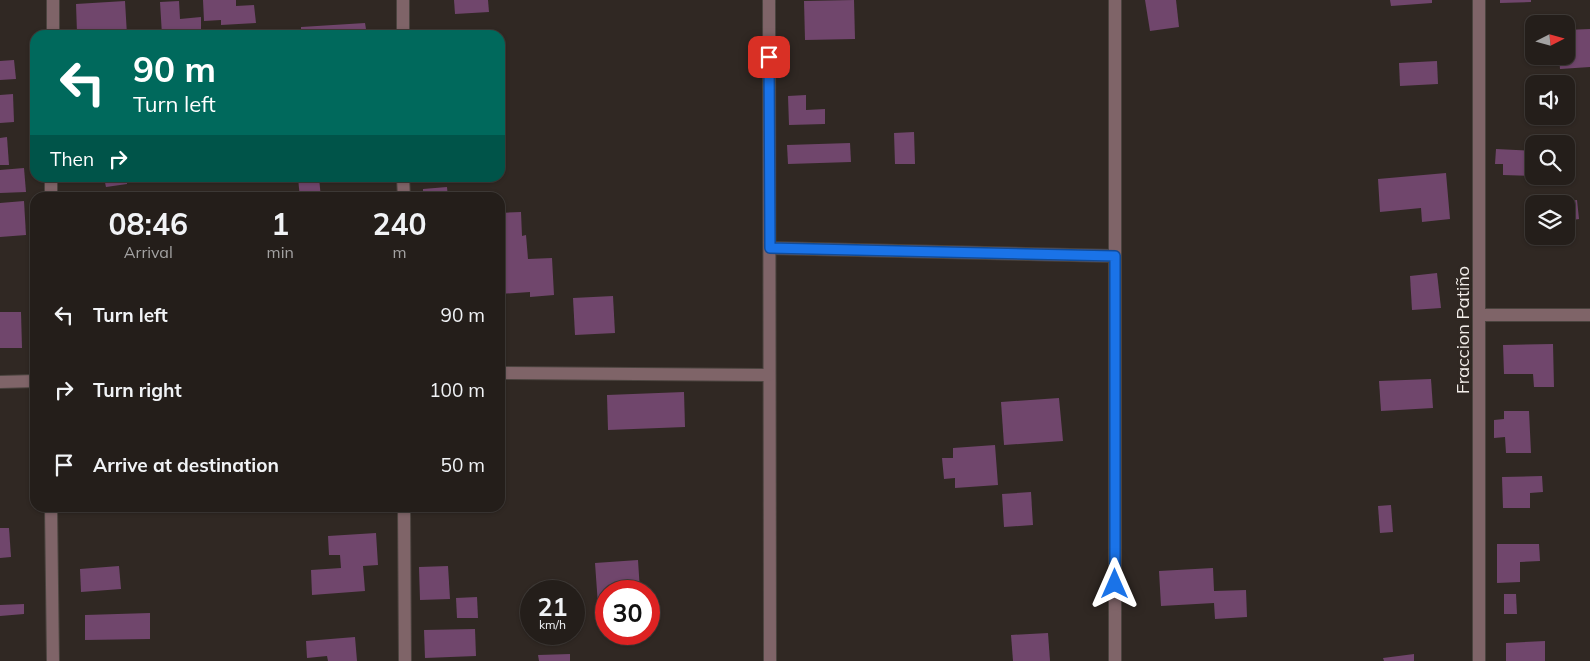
<!DOCTYPE html>
<html lang="en">
<head>
<meta charset="utf-8">
<style>
	body { margin:0; font-family:Mulish,sans-serif; background:#302b27; color:#f1f3f6; height:100vh; display:flex; flex-direction:column; font-size:19px; white-space:nowrap }
	* { box-sizing:border-box; margin:0 }
	p { font-size:16px; color:#a3a2a2 }
	.icon { flex:none; width:28px; height:28px; fill:none; stroke:currentColor; stroke-width:2; stroke-linecap:round; stroke-linejoin:round }
	.map { position:relative; flex:1; overflow:hidden }
	.panel { position:absolute; left:30px; top:192px; width:475px; height:320px; display:flex; flex-direction:column; background:#241e1a; border-radius:15px; box-shadow:0 1px 4px #0004,0 0 0 1px #413c39 }
	.panel>* { flex:none }
	.top-card { position:absolute; left:30px; top:30px; width:475px; height:152px; border-radius:15px; box-shadow:0 1px 4px #0004,0 0 0 1px #413c39; background:#00695c; color:#fff; overflow:hidden }
	.needle { width:32px; rotate:84deg }
	.tools { position:absolute; left:1525px; top:15px; display:grid; gap:10px }
	.tools a { display:grid; place-items:center; width:50px; height:50px; border-radius:10px; background:#241e1a; box-shadow:0 1px 4px #0004,0 0 0 1px #413c39; font-size:25px }
	.speed { position:absolute; left:520px; top:580px; display:flex; gap:10px; font-size:25px; font-weight:700; text-align:center }
	.speed>* { display:grid; place-content:center; width:65px; height:65px; border-radius:50%; background:#241e1a; box-shadow:0 1px 4px #0004,0 0 0 1px #413c39; line-height:1 }
	.speed small { font-size:12px; font-weight:400 }
	.speed .limit { border:8px solid #d22; background:#fff; color:#111 }
	.pin { position:absolute; display:grid; place-items:center; width:42px; height:42px; color:#fff; margin:-21px; border-radius:10px; box-shadow:0 2px 8px #0006 }
	.me { position:absolute; width:55px; margin:-28px; rotate:0deg; stroke-linejoin:round; filter:drop-shadow(0 0 4px #0008) }
	.turn { display:flex; align-items:center; gap:18px; height:105px; padding:0 20px; font-size:22px }
	.turn .icon { width:65px; height:65px; stroke-width:2.5 }
	.turn b { display:block; font-size:35px; line-height:42px }
	.then { display:flex; align-items:center; height:48px; padding:0 20px; background:#0003; gap:10px; font-size:19px }
	.eta { display:flex; justify-content:space-evenly; align-items:center; height:85px; text-align:center }
	.eta b { font-size:30px; font-weight:700; line-height:35px }
	ul { padding:0; list-style:none }
	li { display:flex; align-items:center; gap:15px; height:75px; padding:0 20px }
	li div { flex:1 }
	li b { display:block; font-size:19px }
	li em { font-style:normal }
	.map>svg:first-child { display:block }
	.building { fill:#70466c }
	.lines { fill:none; stroke-linecap:round; stroke-linejoin:round }
	.street-casing { stroke:#4b443f; stroke-width:14 }
	.street { stroke:#7f6468; stroke-width:12 }
	.route-casing { stroke:#114b97; stroke-width:12 }
	.route { stroke:#1a73e8; stroke-width:9 }
	.labels { text-anchor:middle; dominant-baseline:central; stroke-width:5; stroke-linejoin:round; paint-order:stroke }
	.street-label { font-size:18px; fill:#f2ede9; stroke:#302823 }
</style>
</head>
<body>
<div class="map">
<svg width="1590" height="661" viewBox="0 0 1590 661">
	<rect width="100%" height="100%" fill="#302823"/>
	<g class="building">
		<polygon points="203,0 236,0 236,6 254,5 256,23 221,25 221,20 204,21"/>
		<polygon points="454,0 488,0 489,12 455,14"/>
		<polygon points="854,0 855,39 805,40 804,1"/>
		<polygon points="1145,0 1176,0 1179,27 1150,31"/>
		<polygon points="1390,0 1432,0 1432,3 1391,6"/>
		<polygon points="1500,0 1531,0 1531,2 1500,3"/>
		<polygon points="125,1 127,35 103,35 102,31 77,33 76,4"/>
		<polygon points="179,1 180,19 201,17 201,35 162,35 160,2"/>
		<polygon points="365,23 367,35 301,35 301,27"/>
		<polygon points="1590,29 1590,67 1560,69 1559,56 1566,56 1566,30"/>
		<polygon points="14,60 16,79 0,80 0,61"/>
		<polygon points="1437,61 1438,84 1400,86 1399,63"/>
		<polygon points="13,94 14,122 0,123 0,95"/>
		<polygon points="806,95 806,110 825,109 825,124 789,125 788,96"/>
		<polygon points="914,132 915,164 895,164 894,133"/>
		<polygon points="7,137 9,165 0,165 0,138"/>
		<polygon points="850,143 851,162 788,164 787,145"/>
		<polygon points="1496,149 1534,151 1534,176 1503,175 1503,164 1495,164"/>
		<polygon points="24,168 26,192 0,193 0,170"/>
		<polygon points="1446,173 1450,219 1422,222 1421,208 1380,212 1378,179"/>
		<polygon points="104,178 127,178 127,184 106,187"/>
		<polygon points="298,178 319,178 321,198 300,198"/>
		<polygon points="447,187 448,198 423,198 423,189"/>
		<polygon points="1577,200 1579,219 1566,221 1566,204 1558,202"/>
		<polygon points="24,201 26,235 0,237 0,203"/>
		<polygon points="521,212 522,236 526,235 528,259 552,258 554,295 530,297 530,292 500,294 500,213"/>
		<polygon points="1437,273 1441,308 1412,310 1410,276"/>
		<polygon points="613,296 615,333 575,335 573,298"/>
		<polygon points="0,312 21,312 22,348 0,348"/>
		<polygon points="1553,344 1554,387 1534,387 1533,374 1504,374 1503,345"/>
		<polygon points="1431,379 1433,408 1381,411 1379,381"/>
		<polygon points="684,392 685,427 608,430 607,395"/>
		<polygon points="1059,398 1063,441 1004,445 1001,402"/>
		<polygon points="1504,411 1529,411 1531,453 1506,453 1505,437 1494,438 1494,420 1504,419"/>
		<polygon points="995,445 998,485 955,488 955,478 944,479 942,458 953,458 953,448"/>
		<polygon points="1542,476 1543,492 1530,493 1530,508 1503,508 1502,477"/>
		<polygon points="1031,492 1033,525 1004,527 1002,494"/>
		<polygon points="1391,505 1393,532 1380,533 1378,506"/>
		<polygon points="0,528 9,528 11,557 0,558"/>
		<polygon points="376,533 378,565 363,566 365,591 312,595 311,570 341,568 340,555 329,555 328,536"/>
		<polygon points="1497,544 1539,544 1540,561 1520,562 1520,582 1497,583"/>
		<polygon points="638,560 640,591 606,591 606,604 598,605 595,563"/>
		<polygon points="119,566 121,589 81,592 80,569"/>
		<polygon points="448,566 450,599 420,600 419,567"/>
		<polygon points="1213,568 1214,591 1246,590 1247,617 1215,619 1214,603 1161,606 1159,571"/>
		<polygon points="1504,594 1516,594 1517,614 1504,614"/>
		<polygon points="477,597 478,618 457,618 456,598"/>
		<polygon points="24,604 24,614 0,616 0,605"/>
		<polygon points="150,613 150,639 85,640 85,615"/>
		<polygon points="475,629 476,656 425,658 424,630"/>
		<polygon points="1048,633 1050,661 1013,661 1011,635"/>
		<polygon points="355,637 357,661 328,661 327,656 307,658 306,641"/>
		<polygon points="1545,641 1545,661 1506,661 1506,643"/>
		<polygon points="570,654 570,661 539,661 538,655"/>
		<polygon points="1414,654 1414,661 1384,661 1383,658"/>
	</g>
	<g class="lines">
		<g class="street-casing">
			<g id="street">
				<polyline points="403,0 403,35"/>
				<polyline points="769,0 770,661"/>
				<polyline points="1115,0 1115,661"/>
				<polyline points="53,35 53,0"/>
				<polyline points="403,178 404,198"/>
				<polyline points="51,198 51,178"/>
				<polyline points="770,248 1115,256"/>
				<polyline points="1479,315 1590,315"/>
				<polyline points="500,373 769,375"/>
				<polyline points="0,382 35,381"/>
				<polyline points="51,508 53,661"/>
				<polyline points="404,508 405,661"/>
				<polyline points="1479,661 1479,0"/>
			</g>
		</g>
		<use href="#street" class="street"/>
	</g>
	<g class="lines">
		<g class="route-casing">
			<polyline id="route" points="769,57 770,248 1115,256 1115,584"/>
		</g>
		<use href="#route" class="route"/>
	</g>
	<g class="labels">
		<g class="street-label">
			<text transform="translate(1462 330) rotate(-90)">Fraccion Patiño</text>
		</g>
	</g>
</svg>
<div class="tools">
<a><svg class="needle" viewBox="-14 -14 28 28"><path d="M0-13l5 13h-10z" fill="#e53935"/><path d="M0 13l5-13h-10z" fill="#a3a2a2"/></svg></a>
<a><svg class="icon" aria-label="sound" viewBox="0 0 24 24"><path d="M4 9h4l5-4v14l-5-4H4zM17 9q2 3 0 6"/></svg></a>
<a><svg class="icon" aria-label="search" viewBox="0 0 24 24"><circle cx="10" cy="10" r="6"/><path d="M15 15l6 6"/></svg></a>
<a><svg class="icon" aria-label="layers" viewBox="0 0 24 24"><path d="M12 4l9 5-9 5-9-5zM3 14l9 5 9-5"/></svg></a>
</div>
<div class="speed"><div>21<small>km/h</small></div><div class="limit">30</div></div>
<div class="pin" style="left:769px;top:57px;background:#d93025"><svg class="icon" aria-label="arrive" viewBox="0 0 24 24"><path d="M6 21V4h12l-3 4 3 4H6"/></svg></div>
<svg class="me" style="left:1115px;top:584px" viewBox="-20 -20 40 40"><path d="M0-17L14 15 0 8-14 15z" fill="#1a73e8" stroke="#fff" stroke-width="4"/></svg>
<div class="top-card">
<div class="turn"><svg class="icon" aria-label="left" viewBox="0 0 24 24"><path d="M17 20v-9H6M10 6l-5 5 5 5"/></svg><div><b>90 m</b>Turn left</div></div>
<div class="then">Then<svg class="icon" aria-label="right" viewBox="0 0 24 24"><path d="M7 20v-9h11M14 6l5 5-5 5"/></svg></div>
</div>
<section class="panel">
<div class="eta">
<div><b>08:46</b><p>Arrival</p></div>
<div><b>1</b><p>min</p></div>
<div><b>240</b><p>m</p></div>
</div>
<ul>
<li><svg class="icon" aria-label="left" viewBox="0 0 24 24"><path d="M17 20v-9H6M10 6l-5 5 5 5"/></svg><div><b>Turn left</b></div><em>90 m</em></li>
<li><svg class="icon" aria-label="right" viewBox="0 0 24 24"><path d="M7 20v-9h11M14 6l5 5-5 5"/></svg><div><b>Turn right</b></div><em>100 m</em></li>
<li><svg class="icon" aria-label="arrive" viewBox="0 0 24 24"><path d="M6 21V4h12l-3 4 3 4H6"/></svg><div><b>Arrive at destination</b></div><em>50 m</em></li>
</ul>
</section>
</div>
</body>
</html>
